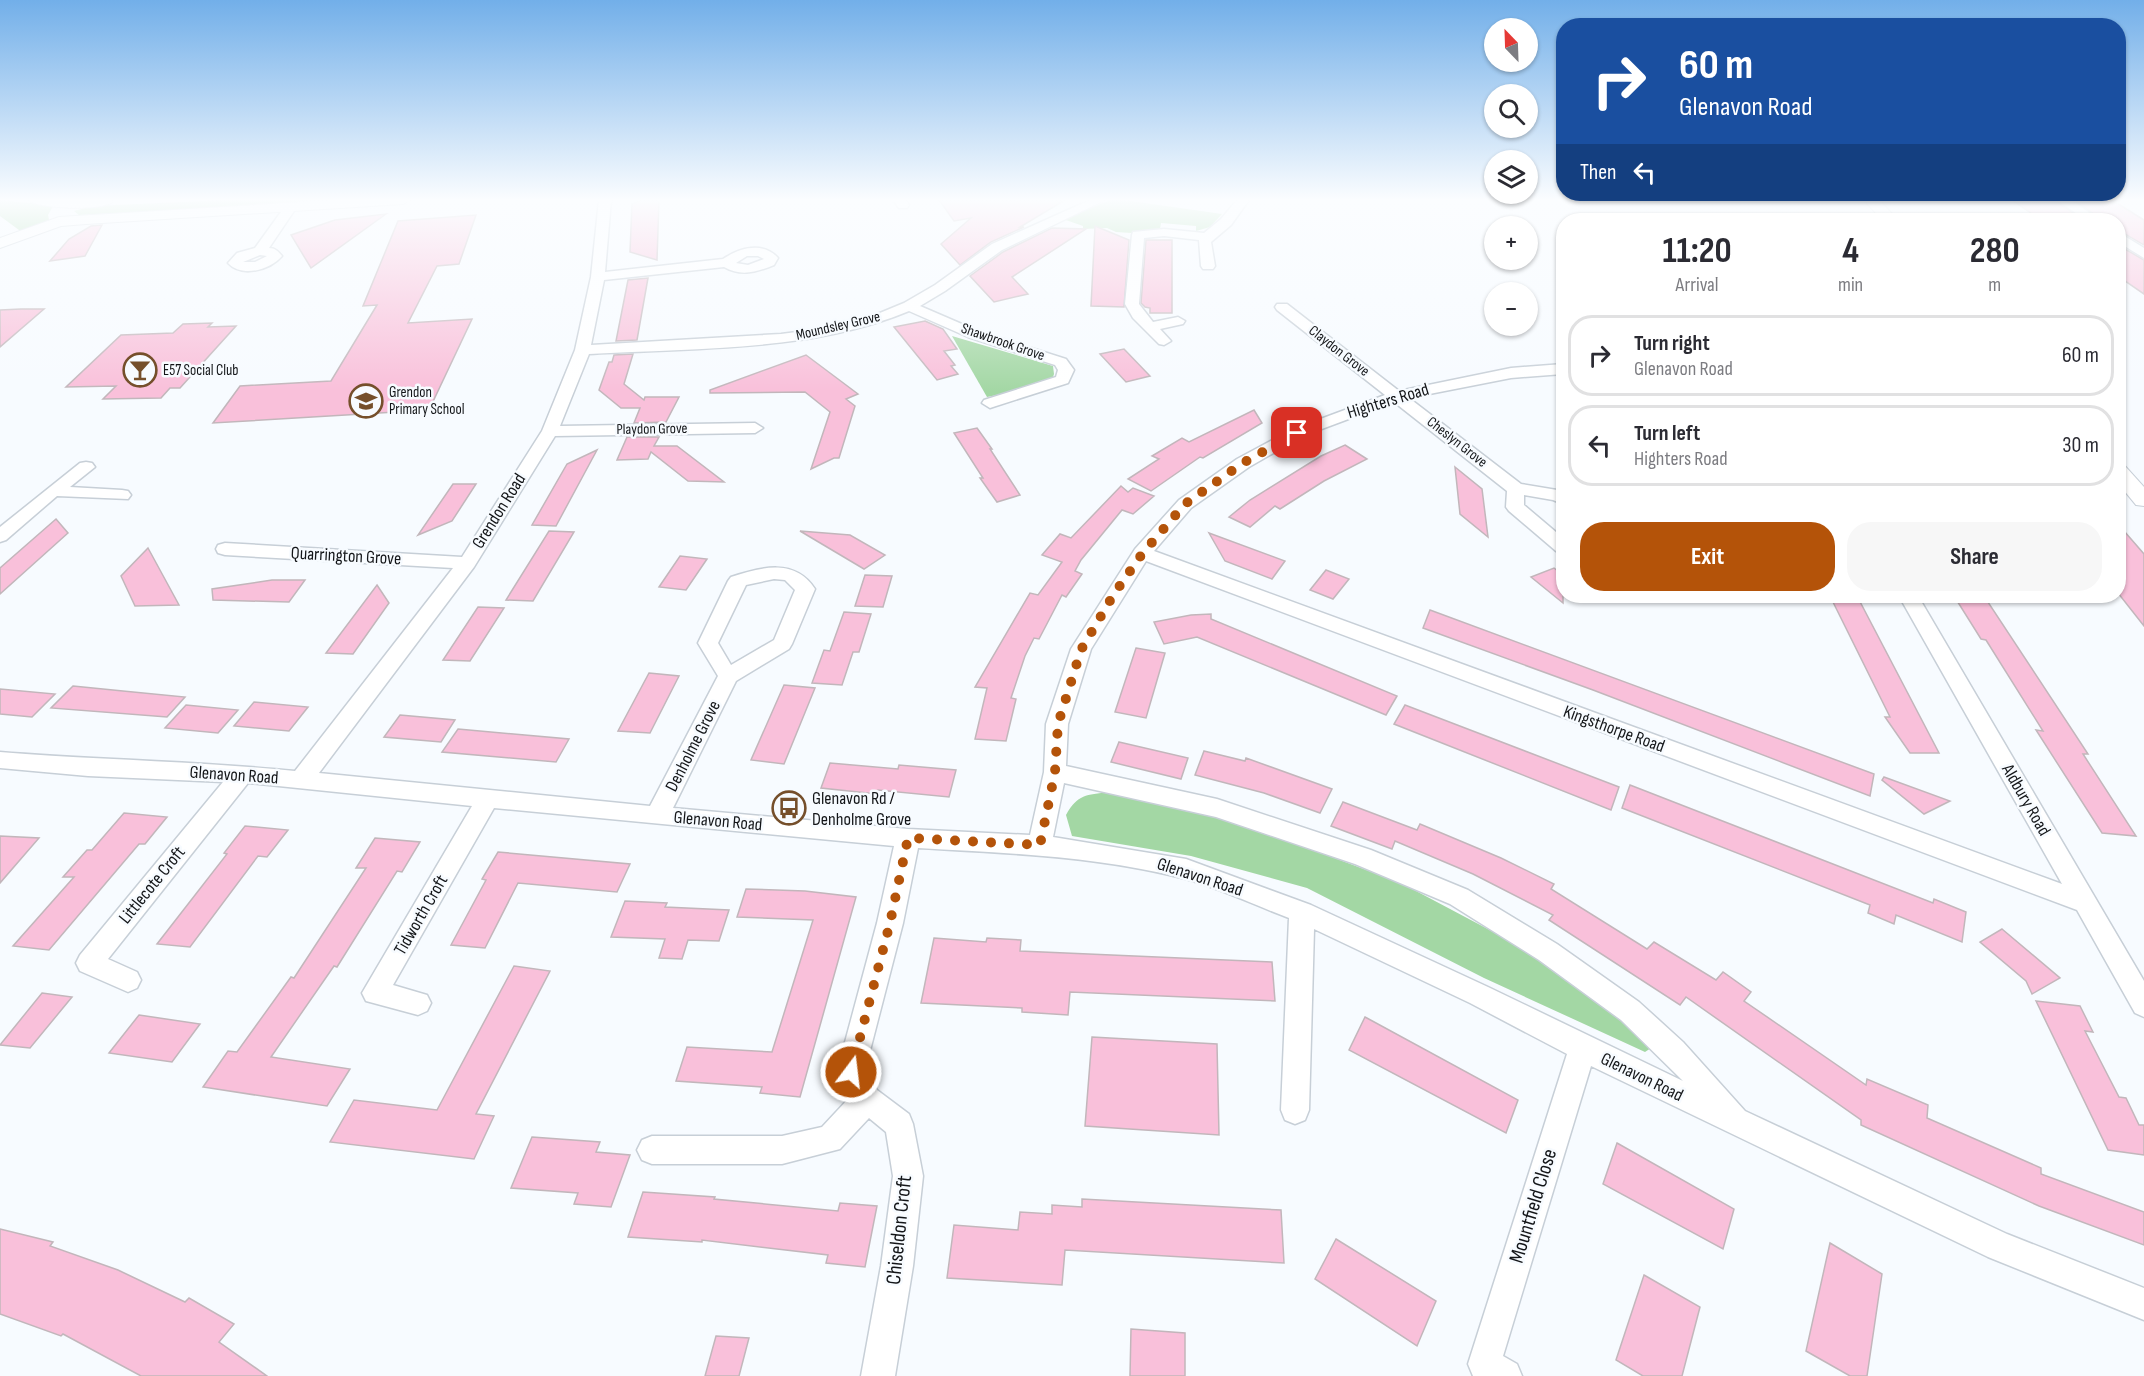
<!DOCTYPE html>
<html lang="en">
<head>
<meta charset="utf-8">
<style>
	body { margin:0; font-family:"Sofia Sans Condensed",sans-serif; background:#f7f7f7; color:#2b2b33; height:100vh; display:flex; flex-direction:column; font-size:22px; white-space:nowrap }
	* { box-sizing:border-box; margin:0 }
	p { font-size:20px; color:#7c7c81 }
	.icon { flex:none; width:33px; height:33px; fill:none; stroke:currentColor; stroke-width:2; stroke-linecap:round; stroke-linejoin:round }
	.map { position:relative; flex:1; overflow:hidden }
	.panel { position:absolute; left:1556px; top:213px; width:570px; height:390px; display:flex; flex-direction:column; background:#fff; border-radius:24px; box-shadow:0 2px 4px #0004 }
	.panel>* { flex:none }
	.banner { position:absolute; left:1556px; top:18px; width:570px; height:183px; border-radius:24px; box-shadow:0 2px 4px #0004; background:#1a4fa0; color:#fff; overflow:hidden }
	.needle { width:39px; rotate:337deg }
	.controls { position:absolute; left:1484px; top:18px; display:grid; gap:12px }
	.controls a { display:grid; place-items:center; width:54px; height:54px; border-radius:50%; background:#fff; box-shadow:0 2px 4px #0004; font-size:30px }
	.pin { position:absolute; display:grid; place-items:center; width:51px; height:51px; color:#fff; margin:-26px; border-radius:12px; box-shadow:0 3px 9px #0006 }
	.me { position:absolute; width:66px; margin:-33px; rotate:15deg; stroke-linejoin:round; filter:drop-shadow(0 0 4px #0008) }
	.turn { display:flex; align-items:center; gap:21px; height:126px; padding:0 24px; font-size:27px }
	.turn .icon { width:78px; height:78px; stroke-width:2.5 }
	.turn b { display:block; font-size:42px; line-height:51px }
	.then { display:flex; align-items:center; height:57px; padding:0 24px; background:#0003; gap:12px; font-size:22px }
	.eta { display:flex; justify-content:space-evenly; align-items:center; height:102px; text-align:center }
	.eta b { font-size:36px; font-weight:700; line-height:42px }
	.button { display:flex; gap:12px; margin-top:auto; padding:12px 24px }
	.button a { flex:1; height:69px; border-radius:24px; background:#b45309; color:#fff; font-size:24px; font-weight:700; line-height:69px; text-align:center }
	.button a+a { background:#f7f7f7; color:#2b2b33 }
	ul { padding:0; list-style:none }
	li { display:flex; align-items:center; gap:18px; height:81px; margin:0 12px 9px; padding:0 12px; border:3px solid #e1e1e2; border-radius:24px }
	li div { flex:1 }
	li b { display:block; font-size:22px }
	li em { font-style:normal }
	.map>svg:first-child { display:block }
	.green { fill:#a3d7a4 }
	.building { fill:#f9c0da; stroke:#c2b6bb; stroke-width:1.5 }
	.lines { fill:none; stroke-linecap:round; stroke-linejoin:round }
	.minor-casing { stroke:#c7cfd7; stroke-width:3 }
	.tertiary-casing { stroke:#c7cfd7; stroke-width:2 }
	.minor { fill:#fff; fill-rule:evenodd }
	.tertiary { fill:#fff; fill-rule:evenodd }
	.route { stroke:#b45309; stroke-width:10; stroke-dasharray:0 18 }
	.labels { text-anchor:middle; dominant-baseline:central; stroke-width:5; stroke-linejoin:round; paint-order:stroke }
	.far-street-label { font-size:15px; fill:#131518; stroke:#f7fbff }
	.far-poi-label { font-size:15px; fill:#131518; stroke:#f7fbff; text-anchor:start }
	.street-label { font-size:18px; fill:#131518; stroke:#f7fbff }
	.poi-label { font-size:18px; fill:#131518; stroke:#f7fbff; text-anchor:start }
	.near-street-label { font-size:21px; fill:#131518; stroke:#f7fbff }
</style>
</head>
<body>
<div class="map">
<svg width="2144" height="1376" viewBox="0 0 2144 1376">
	<rect width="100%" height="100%" fill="#f7fbff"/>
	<g class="green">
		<polygon points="0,200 51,205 52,208 48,215 49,220 22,231 19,230 0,216"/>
		<polygon points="224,200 356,200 79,215 74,211 93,206"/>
		<polygon points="1110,200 1124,200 1222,214 1210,227 1196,231 1196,226 1161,223 1160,229 1132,233 1116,232 1107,228 1083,229 1083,226 1063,219"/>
		<polygon points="952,336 1053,366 1054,374 1052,380 1008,393 987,397"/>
		<path d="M1109,792L1223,816L1401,883L1552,963L1617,1009L1651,1048L1645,1052L1484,978L1307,888L1191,856L1072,836L1066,815C1078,794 1086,795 1109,792Z"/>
	</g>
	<g class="building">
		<polygon points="641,200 659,200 657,260 630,252 632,204"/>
		<polygon points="939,200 1065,200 1020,227 1024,227 991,242 960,265 941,244 971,218 954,221"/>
		<polygon points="2012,200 2055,200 2083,220 2041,220"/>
		<polygon points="2074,200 2112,200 2144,220 2144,245 2118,230 2118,220 2102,220"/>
		<polygon points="386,214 311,268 291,235 335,220"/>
		<polygon points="476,215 459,264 437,266 408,323 472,319 429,410 213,423 240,386 331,381 377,305 363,306 398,221"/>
		<polygon points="102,225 85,256 50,261 69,239 91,226"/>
		<polygon points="1095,226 1129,240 1124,307 1091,306"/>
		<polygon points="1052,228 1086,229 1012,277 1028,294 994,302 970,276 1003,252"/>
		<polygon points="1146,240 1172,240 1172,313 1150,313 1150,308 1145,307 1141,303"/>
		<polygon points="2118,245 2144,260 2144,294 2118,276"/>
		<polygon points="648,278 637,340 616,341 628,280"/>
		<polygon points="21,309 44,309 0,347 0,310"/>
		<polygon points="925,321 943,329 957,349 944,351 955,365 951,366 958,374 937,380 894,327"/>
		<polygon points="212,323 208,327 236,326 180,388 170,388 161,398 103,399 116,386 66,387 121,335 173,333 183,324"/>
		<polygon points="1124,349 1150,376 1126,382 1100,354"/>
		<polygon points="633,354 624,384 644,400 645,397 679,397 666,422 634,423 640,408 621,408 599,390 609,362 612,362 614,355"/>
		<polygon points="806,355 858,394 846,399 855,406 839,458 834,458 811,469 830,412 805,392 710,393 710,390"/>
		<polygon points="1254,410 1262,423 1203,458 1200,457 1151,491 1128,479 1159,459 1152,456 1182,438 1189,442"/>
		<polygon points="977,428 992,449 990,449 1020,495 997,502 980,478 983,478 954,433"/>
		<polygon points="627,437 659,437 654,446 677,446 724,482 688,481 651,452 648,459 617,460"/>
		<polygon points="1345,445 1367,459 1324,481 1280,509 1275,506 1250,527 1229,517 1250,500 1321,456"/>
		<polygon points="597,450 556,526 532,525 567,464"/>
		<polygon points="1455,467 1482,489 1488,537 1460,514"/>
		<polygon points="453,484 476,484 452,521 418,535"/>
		<polygon points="1121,486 1128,492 1133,488 1154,496 1133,514 1122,510 1081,560 1075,571 1082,574 1066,597 1062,595 1039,639 1034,638 1025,656 1011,698 1016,699 1006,741 975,739 987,688 975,687 1030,593 1038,595 1062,562 1042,555 1060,534 1071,538"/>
		<polygon points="56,519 68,533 0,594 0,568"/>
		<polygon points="2118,524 2144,554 2144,626 2118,593"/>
		<polygon points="549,531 574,532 533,601 506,600"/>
		<polygon points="800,531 850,535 885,555 864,569"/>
		<polygon points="1209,533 1285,561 1272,579 1225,561"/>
		<polygon points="148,548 179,605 135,606 121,576"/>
		<polygon points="680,556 707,559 686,590 659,587"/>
		<polygon points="1554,568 1563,575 1563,603 1531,577"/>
		<polygon points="1326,570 1349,579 1333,599 1310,590"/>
		<polygon points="865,575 892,576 883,607 855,606"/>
		<polygon points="272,580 305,580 289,602 213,600 212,589"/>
		<polygon points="377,585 389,603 353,654 326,653"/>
		<polygon points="1830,596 1857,596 1939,753 1910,753 1885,717 1890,717"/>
		<polygon points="1954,596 1984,596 2088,754 2083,754 2136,836 2102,833 2036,730 2043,731 1986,640 1981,639"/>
		<polygon points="478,607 504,608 470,661 443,660"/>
		<polygon points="1430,610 1874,774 1870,796 1593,690 1423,628"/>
		<polygon points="844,612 871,614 859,652 853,652 842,685 812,683 824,650 830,651"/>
		<polygon points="1211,614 1211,619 1397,696 1386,715 1197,637 1164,644 1154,622 1191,615"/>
		<polygon points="1136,648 1165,653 1146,718 1115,712"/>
		<polygon points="649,673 679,676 650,733 618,731"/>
		<polygon points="784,685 815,688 784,764 751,760"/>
		<polygon points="73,686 123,691 185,697 167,717 51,708"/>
		<polygon points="0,689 55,694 32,717 0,714"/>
		<polygon points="254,702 308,707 289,731 234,726"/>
		<polygon points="186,705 238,710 218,733 165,728"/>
		<polygon points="1405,705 1619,787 1611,810 1394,724"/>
		<polygon points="400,715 455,720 441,742 384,737"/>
		<polygon points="458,729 569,739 556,762 442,752"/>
		<polygon points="1119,742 1188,758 1181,779 1111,762"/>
		<polygon points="1204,751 1245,761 1246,758 1332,789 1320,813 1264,793 1195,775"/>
		<polygon points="830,763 898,769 899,765 956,770 949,797 878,790 877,794 821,788"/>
		<polygon points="1884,777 1950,801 1924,814 1882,780"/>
		<polygon points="1630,785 1933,903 1934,899 1966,912 1962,942 1896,915 1894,924 1868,913 1870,905 1622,808"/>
		<polygon points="1343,802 1417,830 1420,824 1501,858 1554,884 1551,889 1647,949 1654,942 1716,980 1723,972 1751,992 1744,1001 1866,1085 1867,1079 1928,1105 1927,1118 2041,1168 2041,1174 2144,1212 2144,1245 2039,1206 1861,1125 1861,1120 1686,997 1680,1005 1549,920 1553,915 1473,874 1395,841 1392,849 1331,826"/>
		<polygon points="124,813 167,817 145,844 139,844 49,950 13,946 74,877 63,877 87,850 92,850"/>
		<polygon points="245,826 288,830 267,857 258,856 190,947 157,944 227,854 224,853"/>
		<polygon points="0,836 39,838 0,883"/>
		<polygon points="375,838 420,842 402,872 397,871 337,967 334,966 271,1057 350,1069 327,1106 203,1087 228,1051 237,1052 291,977 294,978 366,868 356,868"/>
		<polygon points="498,852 630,864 617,892 518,883 485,948 451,945 486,880 482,879"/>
		<polygon points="746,889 805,891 856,897 800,1097 760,1093 762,1087 676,1081 687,1047 772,1052 813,920 737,917"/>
		<polygon points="625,901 667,903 665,907 729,910 719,941 688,940 682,959 659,958 665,939 611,937"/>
		<polygon points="2002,929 2060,978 2032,994 2026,981 1980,942"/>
		<polygon points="934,938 986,942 987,938 1021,940 1020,951 1272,962 1275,1001 1070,992 1068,1015 1022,1012 1022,1008 921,1003"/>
		<polygon points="514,966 550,971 476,1114 494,1116 474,1159 330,1142 354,1100 437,1110"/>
		<polygon points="42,993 72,997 30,1048 0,1045"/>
		<polygon points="2036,1001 2080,1006 2093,1032 2085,1031 2119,1097 2126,1098 2139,1125 2144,1125 2144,1155 2108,1150"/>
		<polygon points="139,1015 200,1024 172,1062 109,1053"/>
		<polygon points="1365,1017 1518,1100 1506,1133 1349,1050"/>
		<polygon points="1092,1037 1217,1044 1219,1135 1085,1126"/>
		<polygon points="532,1137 600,1142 596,1152 630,1155 611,1207 574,1204 578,1193 511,1188"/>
		<polygon points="1617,1143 1734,1209 1723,1249 1603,1184"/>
		<polygon points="643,1192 715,1197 714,1199 838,1211 840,1203 877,1206 865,1267 826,1263 828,1255 702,1240 702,1242 628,1237"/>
		<polygon points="1082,1199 1281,1210 1284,1263 1065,1250 1062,1285 947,1278 954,1225 1018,1230 1020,1212 1052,1214 1052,1205 1082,1207"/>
		<polygon points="0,1229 53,1242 50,1246 118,1270 185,1302 189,1298 234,1324 219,1342 267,1376 141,1376 63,1334 61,1336 0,1314"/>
		<polygon points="1336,1239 1436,1301 1417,1346 1315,1279"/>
		<polygon points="1830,1243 1882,1274 1867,1376 1850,1376 1806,1351"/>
		<polygon points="1644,1275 1700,1307 1682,1376 1643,1376 1616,1360"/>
		<polygon points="1131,1329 1185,1333 1185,1376 1130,1376"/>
		<polygon points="716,1336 749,1338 739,1376 705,1376"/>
	</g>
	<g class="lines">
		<g class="minor-casing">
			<g id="minor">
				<path d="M599,200H611L605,272L723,259C739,248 763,241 778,258L774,265C757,272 741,277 724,267L604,280L591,345L781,334L820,329L875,315L904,303L935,285L992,244L1090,200H1105L1002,250L945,291L920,306L978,331L1066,359L1074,370L1068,383L996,406L990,408L982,403L984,400L1056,377L1058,370L1055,365L968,337L909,311C811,352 693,348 589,354L560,426L755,423L763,428L755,433L555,436L474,567L319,773L650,806L718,676L698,643L728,581L731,577C761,567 795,558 815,589L792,644L789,649L736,681L673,808L908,829L1030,835L1044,772L1046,724L1071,649L1135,549L1179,500L1237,459L1291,430L1385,395L1277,310L1275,307L1277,304H1287L1399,391L1511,368L1563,364V374L1511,378L1409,398L1521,484L1563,491V504L1553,500L1524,495V505L1563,538V553L1556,551L1509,511L1506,507L1507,491L1394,402L1303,436L1249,467L1191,508L1154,551L2062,884L1899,596H1918L2144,981V1017L2135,1013L2077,910L1146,561L1091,649L1068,724L1066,766L1217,799L1371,850L1468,890L1557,944L1639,1002L1683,1042L1745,1111L2007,1234L2144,1288V1320L1988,1257L1591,1066L1503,1356L1517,1364L1522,1376H1473L1468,1364L1567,1054L1470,1003L1314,929L1309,1110L1305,1120L1295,1124L1285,1120L1281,1110L1289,918C1254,905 1218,887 1182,878C1096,856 1006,853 918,848L903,923L865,1070L877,1090L909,1114L913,1124L923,1176L913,1266L895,1376H861L881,1266L893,1176L886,1132L869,1118L840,1149L782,1164H652L642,1160L637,1150L642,1140L652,1136H782L822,1127L850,1097L837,1072L877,923L894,846L494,808L393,985L427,995L431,1003L427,1011L418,1015L366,1001L362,993L472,806L248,783L108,959L137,972L141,980L137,988L128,992L80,971L76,963L80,955L223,782L88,776L0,768V752C98,760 197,761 295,771L453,568L225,555L218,553L216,549L218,545L225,543L462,557L542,431L575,350L591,277ZM747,256H758L764,259L748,265L736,263ZM774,579L785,580L795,590L774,640L731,665L718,643L746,585ZM1064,783L1216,817L1355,864L1450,904L1539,960L1621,1020L1683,1081L1488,987L1311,905L1186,859L1053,837Z"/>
				<polygon points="893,200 905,200 909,205 907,208 899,208"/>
				<polygon points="1237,200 1249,200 1231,225 1211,242 1215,266 1213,269 1203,269 1201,266 1199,240 1164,236 1144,238 1139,304 1153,322 1178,317 1185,321 1183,324 1160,329 1171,341 1164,345 1159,344 1133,318 1125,304 1132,235 1133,232 1164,229 1204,233 1221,219"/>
				<polygon points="2057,200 2071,200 2100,220 2086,220"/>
				<path d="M290,204L296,208L269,248C275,248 278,251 282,256C270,270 242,278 228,263L237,253L255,248L286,205ZM260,255L267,256L255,262H243Z"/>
				<polygon points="2118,232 2144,248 2144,258 2118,242"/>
				<polygon points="86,462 92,463 95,467 70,487 122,490 128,491 131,495 128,499 57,496 6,540 0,542 0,527 80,463"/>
			</g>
		</g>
		<g class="tertiary-casing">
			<g id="tertiary">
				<path d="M29,200H110L112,202C103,211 37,209 29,200Z"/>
				<polygon points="336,200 410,200 403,204 86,224 61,226 0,248 0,238 59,217"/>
				<polygon points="1864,200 1879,200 1898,220 1882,220"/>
				<polygon points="2118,464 2125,466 2144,487 2144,506 2136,505 2118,483"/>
			</g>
		</g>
		<use href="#minor" class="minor"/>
		<use href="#tertiary" class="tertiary"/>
	</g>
	<linearGradient id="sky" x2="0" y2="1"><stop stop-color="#72afe9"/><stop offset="0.51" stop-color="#fbfdff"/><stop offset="1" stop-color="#fbfdff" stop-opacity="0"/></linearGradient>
	<rect width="2144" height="392" fill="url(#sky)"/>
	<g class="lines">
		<polyline class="route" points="851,1072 890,923 908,838 1040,845 1055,772 1058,724 1081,650 1114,594 1142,554 1185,504 1243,463 1297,433"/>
	</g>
	<defs>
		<g id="bar-ring" transform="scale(1.725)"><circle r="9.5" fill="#f7fbff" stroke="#754f2b" stroke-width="1.5"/><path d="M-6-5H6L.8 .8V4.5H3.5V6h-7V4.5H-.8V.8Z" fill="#754f2b"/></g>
		<g id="school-ring" transform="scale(1.725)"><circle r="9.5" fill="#f7fbff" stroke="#754f2b" stroke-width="1.5"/><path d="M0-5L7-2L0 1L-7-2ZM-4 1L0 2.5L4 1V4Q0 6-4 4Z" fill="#754f2b"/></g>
		<g id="bus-ring" transform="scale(1.725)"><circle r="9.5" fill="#f7fbff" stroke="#754f2b" stroke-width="1.5"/><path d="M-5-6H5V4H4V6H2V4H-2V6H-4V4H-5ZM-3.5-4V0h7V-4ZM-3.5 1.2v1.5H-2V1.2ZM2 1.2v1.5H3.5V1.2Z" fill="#754f2b"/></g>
	</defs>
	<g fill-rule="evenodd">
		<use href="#bar-ring" x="140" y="370"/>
		<use href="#school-ring" x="366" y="401"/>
		<use href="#bus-ring" x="789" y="808"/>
	</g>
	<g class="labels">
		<g class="far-street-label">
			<text transform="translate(838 326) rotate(-13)">Moundsley Grove</text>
			<text transform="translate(1003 342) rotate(19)">Shawbrook Grove</text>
			<text transform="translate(1339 351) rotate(38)">Claydon Grove</text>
			<text transform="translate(652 429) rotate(-1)">Playdon Grove</text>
			<text transform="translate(1457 442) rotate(38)">Cheslyn Grove</text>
		</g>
		<g class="far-poi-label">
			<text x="163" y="370">E57 Social Club</text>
			<text x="389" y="392">Grendon<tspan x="389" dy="17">Primary School</tspan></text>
		</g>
		<g class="street-label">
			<text transform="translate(1388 401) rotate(-17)">Highters Road</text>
			<text transform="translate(499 511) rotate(-58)">Grendon Road</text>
			<text transform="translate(346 556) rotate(3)">Quarrington Grove</text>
			<text transform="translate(1614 729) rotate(20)">Kingsthorpe Road</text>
			<text transform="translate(693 746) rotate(-63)">Denholme Grove</text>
			<text transform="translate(234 775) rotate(4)">Glenavon Road</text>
			<text transform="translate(2026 800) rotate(60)">Aldbury Road</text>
			<text transform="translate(718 821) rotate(5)">Glenavon Road</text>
			<text transform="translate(1200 877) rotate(18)">Glenavon Road</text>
			<text transform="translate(152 885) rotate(-51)">Littlecote Croft</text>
			<text transform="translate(421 915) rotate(-60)">Tidworth Croft</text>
			<text transform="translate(1642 1077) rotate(26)">Glenavon Road</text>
		</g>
		<g class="poi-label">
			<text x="812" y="798">Glenavon Rd /<tspan x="812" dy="21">Denholme Grove</tspan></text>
		</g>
		<g class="near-street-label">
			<text transform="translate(1533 1206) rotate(-73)">Mountfield Close</text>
			<text transform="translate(899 1230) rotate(-84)">Chiseldon Croft</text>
		</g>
	</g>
</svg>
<div class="controls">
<a><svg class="needle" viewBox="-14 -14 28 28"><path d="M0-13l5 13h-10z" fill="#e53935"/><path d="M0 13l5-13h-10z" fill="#7c7c81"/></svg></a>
<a><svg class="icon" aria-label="search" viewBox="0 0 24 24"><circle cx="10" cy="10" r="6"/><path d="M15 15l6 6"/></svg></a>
<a><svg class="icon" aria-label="layers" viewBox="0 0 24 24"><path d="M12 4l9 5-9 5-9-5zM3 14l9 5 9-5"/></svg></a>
<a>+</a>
<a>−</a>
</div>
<div class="pin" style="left:1297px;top:433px;background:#d93025"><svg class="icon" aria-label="arrive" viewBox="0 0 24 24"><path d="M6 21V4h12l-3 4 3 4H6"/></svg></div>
<svg class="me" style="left:851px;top:1072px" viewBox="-20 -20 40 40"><circle r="17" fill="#b45309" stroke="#fff" stroke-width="3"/><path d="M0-11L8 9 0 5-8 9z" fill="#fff"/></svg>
<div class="banner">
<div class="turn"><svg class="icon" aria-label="right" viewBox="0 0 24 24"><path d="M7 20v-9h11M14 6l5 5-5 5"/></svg><div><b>60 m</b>Glenavon Road</div></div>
<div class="then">Then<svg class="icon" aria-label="left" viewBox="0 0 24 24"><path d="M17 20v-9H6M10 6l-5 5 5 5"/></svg></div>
</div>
<section class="panel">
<div class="eta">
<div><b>11:20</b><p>Arrival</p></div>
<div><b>4</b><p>min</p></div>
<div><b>280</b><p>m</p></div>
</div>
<ul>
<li><svg class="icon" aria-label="right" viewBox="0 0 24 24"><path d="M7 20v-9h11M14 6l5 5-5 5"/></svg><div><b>Turn right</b><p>Glenavon Road</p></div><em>60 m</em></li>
<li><svg class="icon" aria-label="left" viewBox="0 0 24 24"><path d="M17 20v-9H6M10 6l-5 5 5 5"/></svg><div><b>Turn left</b><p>Highters Road</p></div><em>30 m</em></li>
</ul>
<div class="button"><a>Exit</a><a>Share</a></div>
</section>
</div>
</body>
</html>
